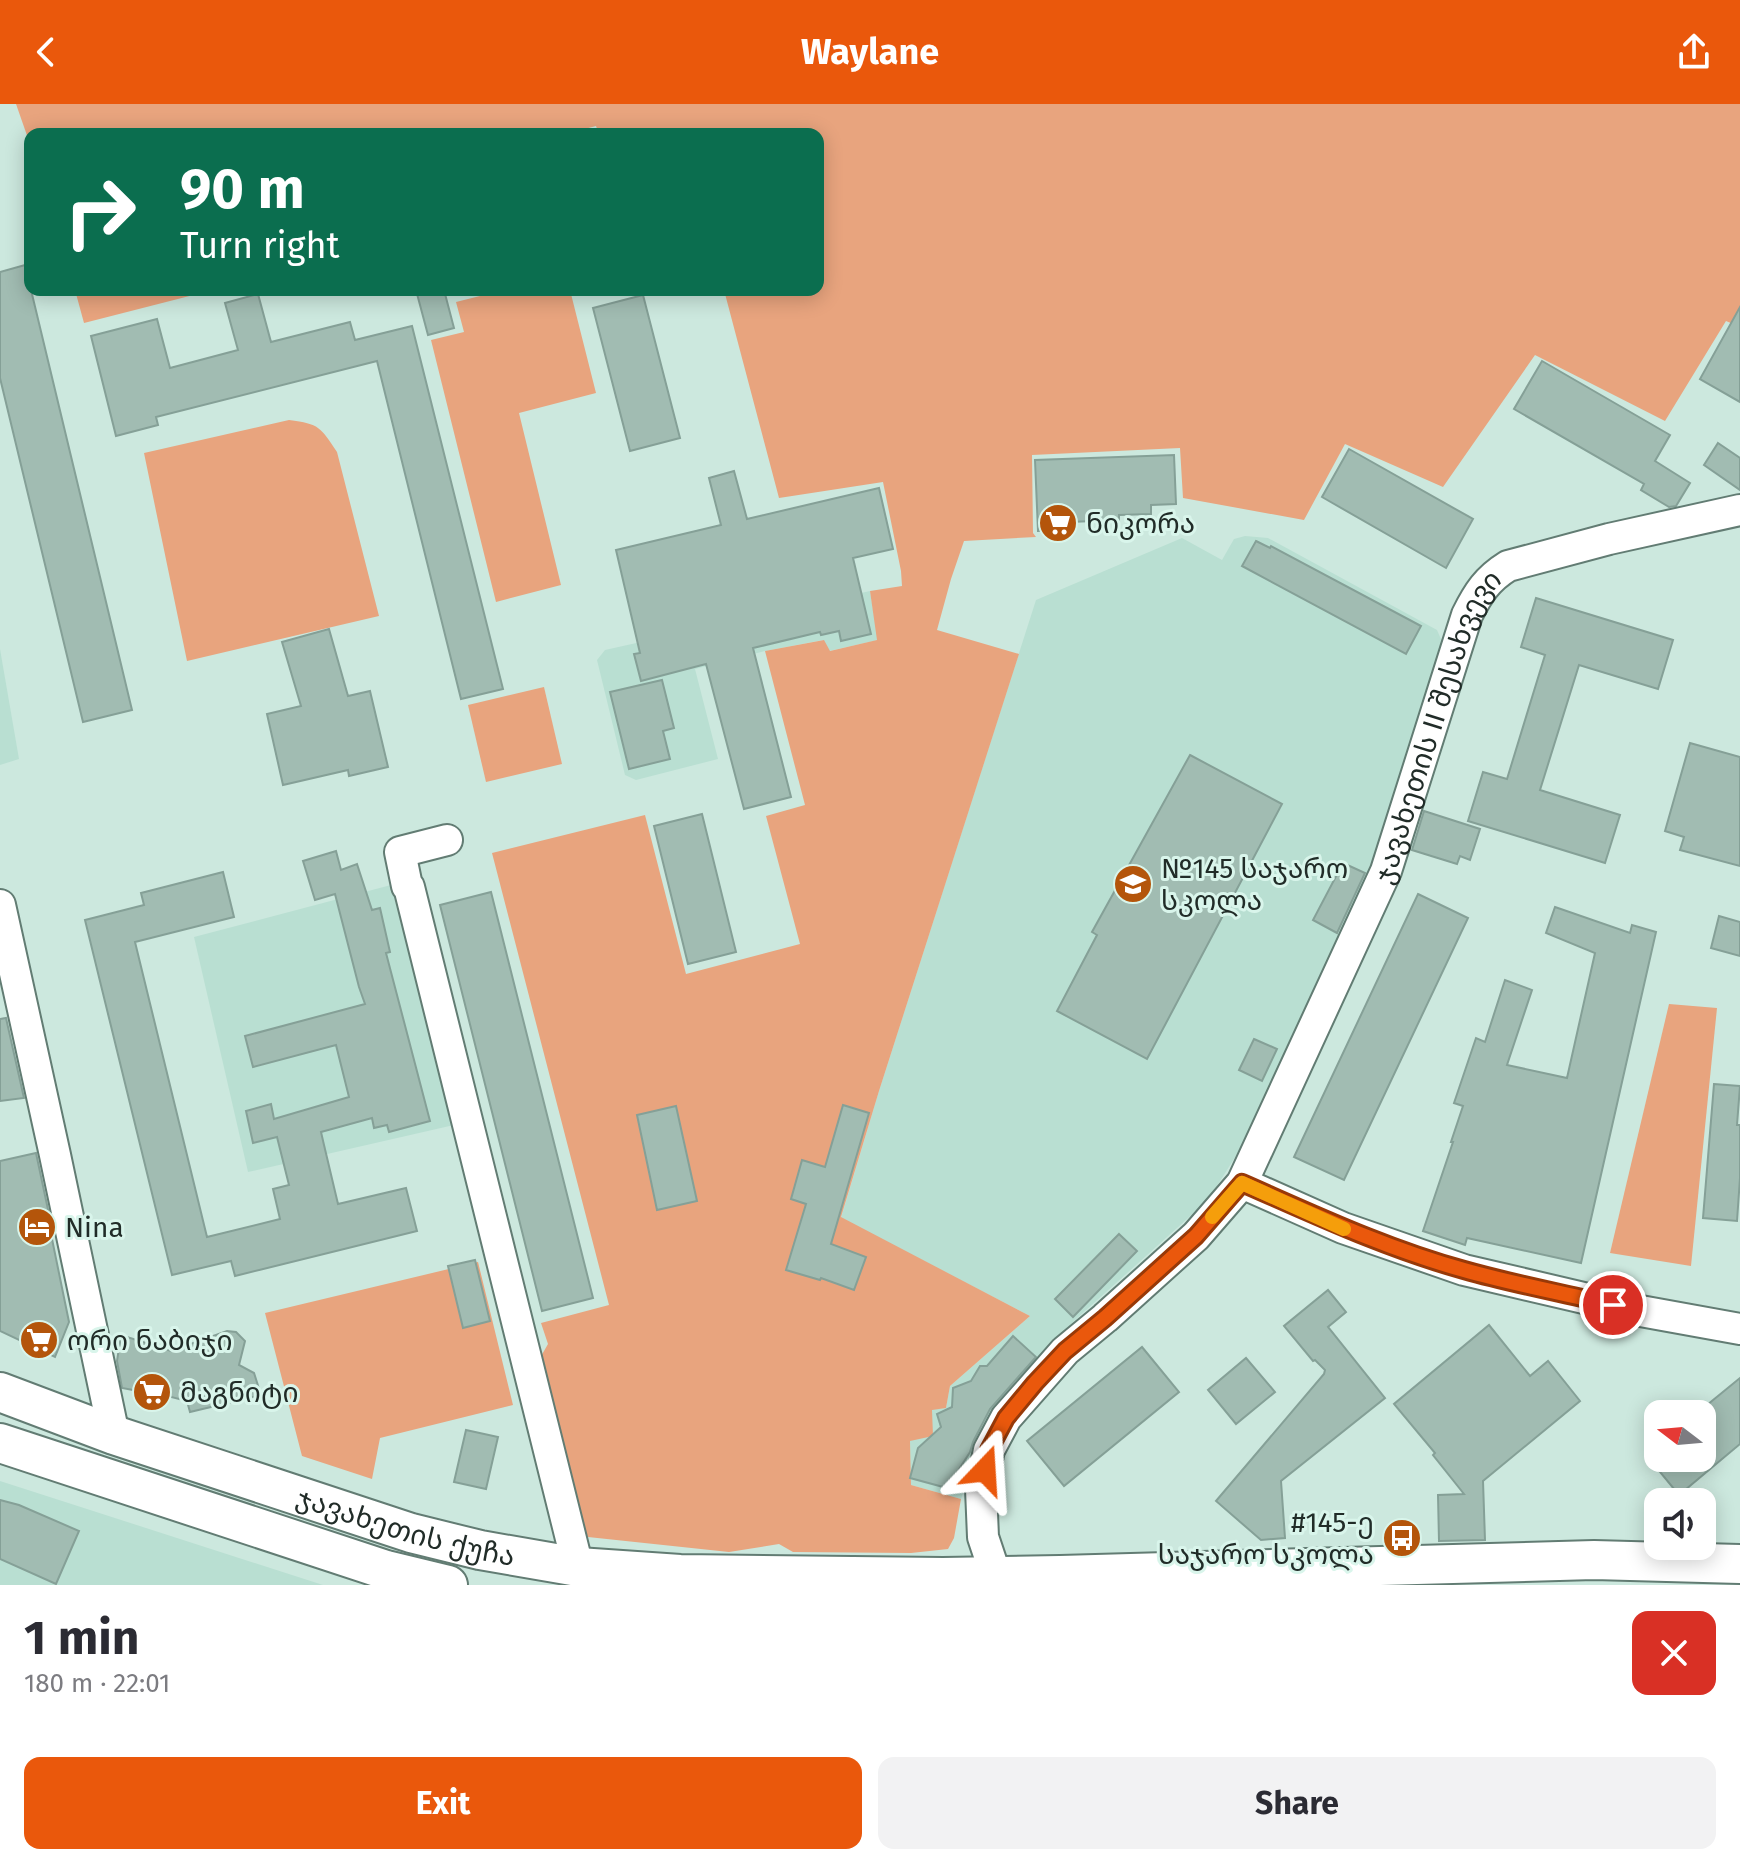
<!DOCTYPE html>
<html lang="en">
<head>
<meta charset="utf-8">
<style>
	body { margin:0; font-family:"Fira Sans","Noto Sans Georgian",sans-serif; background:#f2f2f3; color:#2b2b33; height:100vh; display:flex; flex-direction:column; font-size:30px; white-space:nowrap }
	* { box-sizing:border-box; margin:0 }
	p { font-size:26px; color:#7c7c81 }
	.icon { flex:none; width:44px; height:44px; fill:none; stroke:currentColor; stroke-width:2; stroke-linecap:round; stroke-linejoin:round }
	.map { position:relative; height:1481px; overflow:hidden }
	.panel { display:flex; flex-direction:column; background:#fff; flex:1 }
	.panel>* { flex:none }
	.guide { position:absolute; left:24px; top:24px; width:800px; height:168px; border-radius:16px; box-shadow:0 4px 20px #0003; background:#0b6e4f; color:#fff; overflow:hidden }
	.needle { width:52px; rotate:286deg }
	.controls { position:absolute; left:1644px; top:1296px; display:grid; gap:16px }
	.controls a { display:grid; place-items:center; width:72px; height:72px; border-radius:16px; background:#fff; box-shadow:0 4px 20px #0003; font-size:40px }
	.pin { position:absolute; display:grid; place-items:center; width:68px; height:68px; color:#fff; margin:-34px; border:4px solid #fff; border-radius:50%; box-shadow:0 2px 8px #0007 }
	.me { position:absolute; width:88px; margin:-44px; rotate:20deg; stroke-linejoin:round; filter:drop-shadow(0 0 6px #0008) }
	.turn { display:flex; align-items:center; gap:28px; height:168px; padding:0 24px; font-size:36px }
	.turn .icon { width:104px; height:104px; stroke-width:2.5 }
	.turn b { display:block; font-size:56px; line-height:68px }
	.round { display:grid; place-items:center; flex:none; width:84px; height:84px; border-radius:16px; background:#f2f2f3 }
	.headline { display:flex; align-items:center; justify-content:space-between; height:136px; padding:0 24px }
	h1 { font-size:48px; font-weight:700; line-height:60px }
	.button { display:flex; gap:16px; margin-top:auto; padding:16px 24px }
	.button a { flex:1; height:92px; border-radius:16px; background:#ea580c; color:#fff; font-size:32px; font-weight:700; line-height:92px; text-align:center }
	.button a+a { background:#f2f2f3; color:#2b2b33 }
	header { display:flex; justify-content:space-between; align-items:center; height:104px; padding:0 24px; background:#ea580c; color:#fff; font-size:36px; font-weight:700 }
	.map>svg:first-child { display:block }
	.built { fill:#b9dfd2 }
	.green { fill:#e8a47e }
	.building { fill:#a1bcb2; stroke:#85a097; stroke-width:2 }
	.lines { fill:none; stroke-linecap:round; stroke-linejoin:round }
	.minor-casing { stroke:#627c73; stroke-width:34 }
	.major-casing { stroke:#627c73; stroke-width:42 }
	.minor { stroke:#fff; stroke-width:30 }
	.major { stroke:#fff; stroke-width:38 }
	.route-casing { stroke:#983908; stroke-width:20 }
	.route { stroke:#ea580c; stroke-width:14 }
	.slow { stroke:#f59e0b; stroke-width:14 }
	.labels { text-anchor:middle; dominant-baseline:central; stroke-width:6; stroke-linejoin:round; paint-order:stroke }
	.poi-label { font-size:28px; fill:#212c28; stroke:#d9f5eb; text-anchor:start }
	.street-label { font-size:28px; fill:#212c28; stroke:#d9f5eb }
</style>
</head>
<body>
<header><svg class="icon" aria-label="back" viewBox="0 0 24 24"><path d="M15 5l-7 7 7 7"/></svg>Waylane<svg class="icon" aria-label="share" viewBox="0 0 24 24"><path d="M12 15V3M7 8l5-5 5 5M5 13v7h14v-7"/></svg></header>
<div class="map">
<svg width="1740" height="1481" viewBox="0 0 1740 1481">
	<rect width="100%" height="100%" fill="#cce8de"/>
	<g class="built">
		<polygon points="1245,432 1268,434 1437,526 1444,542 1444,563 1372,761 1239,1047 1208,1096 1074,1217 1012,1287 975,1349 961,1395 911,1381 910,1337 932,1305 946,1304 950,1282 1030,1212 841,1114 879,987 1036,496 1182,434 1222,456 1234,435"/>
		<polygon points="870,487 878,536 829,547 823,536 765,547 695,565 718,655 636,676 625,671 597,556 605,546"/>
		<polygon points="0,545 19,655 0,661"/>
		<polygon points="391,781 454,1021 248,1068 194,833"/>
		<polygon points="0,1377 323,1481 0,1481"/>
	</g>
	<g class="green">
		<polygon points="16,0 1740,0 1740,223 1726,217 1665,317 1535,251 1443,383 1345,340 1304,416 1183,394 1180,344 1032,351 1033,429 1036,433 964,437 951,475 937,526 1019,550 879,987 841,1113 1030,1212 950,1282 946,1304 932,1306 933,1332 910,1337 911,1381 961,1395 954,1434 948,1445 911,1449 793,1448 779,1440 729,1448 588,1433 577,1413 540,1254 548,1240 541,1219 609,1201 492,749 645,711 686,870 800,840 766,712 805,701 765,547 824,536 830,547 877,536 870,487 902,482 901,467 883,378 779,394 724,186 818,186 818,30 599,30 596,22 566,30 30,30 30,40"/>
		<polygon points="75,186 213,186 84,219"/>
		<polygon points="504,186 570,186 596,289 519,309 561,481 496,498 431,236 464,228 456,198"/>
		<path d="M289,316C320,320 320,323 337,348L379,512L187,557L144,349Z"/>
		<polygon points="544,583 562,660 486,678 468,601"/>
		<polygon points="1669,900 1717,904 1691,1162 1610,1149"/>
		<polygon points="478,1158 513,1301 380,1334 372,1375 302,1352 265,1209"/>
	</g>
	<g class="building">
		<polygon points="25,161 132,606 83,618 0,274 0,168"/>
		<polygon points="416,186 444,186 454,224 428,231"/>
		<polygon points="258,190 271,238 350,218 355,236 412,222 503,585 461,595 377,257 156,313 158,321 116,332 91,232 157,215 170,264 238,246 225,199"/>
		<polygon points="643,191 680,334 630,347 593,204"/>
		<polygon points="1740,203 1740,298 1700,275"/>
		<polygon points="1542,257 1670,331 1655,357 1690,379 1676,402 1669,403 1641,386 1644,380 1514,305"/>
		<polygon points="1718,339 1740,354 1740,386 1704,361"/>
		<polygon points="1349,345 1473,415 1446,464 1322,393"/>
		<polygon points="1174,351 1176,400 1151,401 1151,410 1119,411 1119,416 1069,418 1069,426 1038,427 1035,356"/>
		<polygon points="734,367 747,415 879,384 893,445 853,454 871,530 841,537 839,527 821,531 820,528 753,544 791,693 744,705 706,560 641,577 634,550 640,549 616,446 721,421 709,374"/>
		<polygon points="1256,437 1270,444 1271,442 1421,522 1406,550 1242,462"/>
		<polygon points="1536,494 1673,536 1658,585 1579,561 1540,686 1620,711 1605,759 1468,717 1483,668 1507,675 1545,551 1521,543"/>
		<polygon points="329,525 348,592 370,587 388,663 349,672 348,666 283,681 267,610 301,602 282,538"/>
		<polygon points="662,576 674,624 663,627 670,655 629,665 610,588"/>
		<polygon points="1690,639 1740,653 1740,762 1680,746 1684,733 1665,727"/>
		<polygon points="1190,651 1282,700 1147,955 1057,907 1097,831 1092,828"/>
		<polygon points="1424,707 1480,725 1470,756 1460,752 1457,760 1412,746"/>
		<polygon points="702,710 736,848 688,860 654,722"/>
		<polygon points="336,747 341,766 357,760 372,806 380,804 390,848 386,849 430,1017 389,1028 387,1021 374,1024 372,1014 321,1028 324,1041 338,1100 406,1084 417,1127 235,1172 231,1157 172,1171 85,816 144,801 141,789 223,768 234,813 135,838 207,1133 280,1115 273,1085 289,1081 277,1033 253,1039 246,1007 271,1000 274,1015 349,993 336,941 253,963 245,932 365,900 359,883 335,790 315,796 303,757"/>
		<polygon points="1343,759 1365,769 1337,829 1313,816"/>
		<polygon points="491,788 593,1194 542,1207 440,801"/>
		<polygon points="1418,790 1468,814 1344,1076 1294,1053"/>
		<polygon points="1555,803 1630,829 1632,821 1656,828 1581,1159 1467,1134 1465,1141 1423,1127 1453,1038 1451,1038 1463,1002 1454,999 1476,934 1485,938 1505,876 1532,886 1507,961 1567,974 1595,849 1546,829"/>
		<polygon points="1719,812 1740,818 1740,852 1711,844"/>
		<polygon points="6,914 24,994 0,997 0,915"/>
		<polygon points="1254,935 1277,945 1262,977 1239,966"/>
		<polygon points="1714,980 1740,982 1737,1021 1740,1021 1740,1074 1737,1117 1703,1114"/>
		<polygon points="843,1001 869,1009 831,1140 866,1153 854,1186 821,1174 820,1176 786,1166 806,1100 791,1095 802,1056 825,1063"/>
		<polygon points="676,1002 697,1097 657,1106 637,1011"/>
		<polygon points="36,1049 53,1129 52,1135 69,1218 55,1253 0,1227 0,1057"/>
		<polygon points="1119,1130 1137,1147 1073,1213 1055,1195"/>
		<polygon points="475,1156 490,1217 463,1224 448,1162"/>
		<polygon points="1328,1186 1346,1208 1328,1223 1385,1294 1281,1377 1285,1434 1261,1436 1216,1397 1324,1270 1325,1266 1315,1256 1313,1257 1284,1222"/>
		<polygon points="1489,1221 1530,1272 1548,1257 1580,1297 1483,1377 1485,1436 1439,1437 1438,1391 1464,1390 1433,1351 1435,1349 1394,1300"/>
		<polygon points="227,1227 236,1228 245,1237 239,1261 254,1269 261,1291 190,1308 187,1297 160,1290 145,1303 138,1287 122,1284 117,1257 121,1231 171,1247"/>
		<polygon points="1013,1232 1036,1253 990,1305 973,1338 970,1348 947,1384 910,1374 918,1344 941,1323 937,1310 952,1303 953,1284 971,1277 980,1262 987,1262"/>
		<polygon points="1142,1243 1179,1288 1064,1382 1027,1337"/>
		<polygon points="1246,1254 1275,1288 1236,1320 1208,1286"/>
		<polygon points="1740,1274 1740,1340 1679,1391 1646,1351 1658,1341 1658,1354 1702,1354 1702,1310 1696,1310"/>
		<polygon points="466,1326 498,1333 486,1385 454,1378"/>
		<polygon points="0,1396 19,1401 79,1427 56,1480 0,1455"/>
	</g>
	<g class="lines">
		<g class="minor-casing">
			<g id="minor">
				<polyline points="447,736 400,748 407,782 409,783 578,1463"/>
				<polyline points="0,801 55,1051 114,1331"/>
				<polyline points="1242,1079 1343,1124 1464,1166 1635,1206 1740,1225"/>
				<path id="s1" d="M999,1481L983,1433L981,1385L989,1346L1006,1314L1065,1247L1105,1214L1196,1132L1242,1079L1386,767L1467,511C1478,489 1487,475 1508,462L1609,435L1740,406"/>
			</g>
		</g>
		<g class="major-casing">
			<g id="major">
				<path id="s2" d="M0,1288L114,1331L411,1429L480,1446L578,1463L680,1470L943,1473L1060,1471L1594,1456L1740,1460"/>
				<polyline points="0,1339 386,1466 448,1481"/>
			</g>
		</g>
		<use href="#minor" class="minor"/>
		<use href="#major" class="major"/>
	</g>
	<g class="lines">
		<g class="route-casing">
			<path id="route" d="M985,1366L989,1346L1006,1314L1035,1279L1065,1247L1105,1214L1196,1132L1242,1079C1315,1111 1387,1145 1464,1166C1513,1180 1563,1189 1613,1201"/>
		</g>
		<use href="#route" class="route"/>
		<polyline class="slow" points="1212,1113 1242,1079 1344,1125"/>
	</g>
	<defs>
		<g id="supermarket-disc" transform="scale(2)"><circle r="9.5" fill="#b4550b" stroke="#d9f5eb"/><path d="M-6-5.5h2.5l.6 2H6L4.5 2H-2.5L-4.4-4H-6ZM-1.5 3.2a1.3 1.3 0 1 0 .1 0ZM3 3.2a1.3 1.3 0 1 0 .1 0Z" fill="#fff"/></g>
		<g id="school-disc" transform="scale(2)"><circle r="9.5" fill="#b4550b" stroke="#d9f5eb"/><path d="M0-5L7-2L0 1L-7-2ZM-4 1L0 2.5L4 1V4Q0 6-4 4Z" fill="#fff"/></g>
		<g id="hotel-disc" transform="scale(2)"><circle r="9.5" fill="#b4550b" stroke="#d9f5eb"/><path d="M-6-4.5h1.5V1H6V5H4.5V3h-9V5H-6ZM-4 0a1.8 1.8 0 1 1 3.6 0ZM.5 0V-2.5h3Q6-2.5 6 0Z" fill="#fff"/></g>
		<g id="bus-disc" transform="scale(2)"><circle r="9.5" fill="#b4550b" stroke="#d9f5eb"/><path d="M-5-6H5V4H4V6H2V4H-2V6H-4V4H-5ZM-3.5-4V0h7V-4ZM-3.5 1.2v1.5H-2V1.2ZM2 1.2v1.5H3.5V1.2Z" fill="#fff"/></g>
	</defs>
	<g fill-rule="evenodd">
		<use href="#supermarket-disc" x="1058" y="419"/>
		<use href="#school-disc" x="1133" y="780"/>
		<use href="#hotel-disc" x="37" y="1123"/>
		<use href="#supermarket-disc" x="39" y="1236"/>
		<use href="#supermarket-disc" x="152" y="1288"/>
		<use href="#bus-disc" x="1402" y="1434"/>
	</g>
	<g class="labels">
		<g class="poi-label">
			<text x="1086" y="419">ნიკორა</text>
			<text x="1161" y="764">№145 საჯარო<tspan x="1161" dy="32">სკოლა</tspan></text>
			<text x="65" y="1123">Nina</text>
			<text x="67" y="1236">ორი ნაბიჯი</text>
			<text x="180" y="1288">მაგნიტი</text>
			<text x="1374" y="1418" text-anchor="end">#145-ე<tspan x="1374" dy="32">საჯარო სკოლა</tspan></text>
		</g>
		<g class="street-label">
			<text stroke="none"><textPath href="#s1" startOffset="1006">ჯავახეთის II შესახვევი</textPath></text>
			<text stroke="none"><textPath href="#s2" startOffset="428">ჯავახეთის ქუჩა</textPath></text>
		</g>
	</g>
</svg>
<div class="controls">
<a><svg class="needle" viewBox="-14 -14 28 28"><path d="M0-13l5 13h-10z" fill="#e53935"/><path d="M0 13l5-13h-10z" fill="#7c7c81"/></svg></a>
<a><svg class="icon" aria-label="sound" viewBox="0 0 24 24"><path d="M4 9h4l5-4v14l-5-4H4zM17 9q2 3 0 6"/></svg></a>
</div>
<div class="pin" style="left:1613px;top:1201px;background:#d93025"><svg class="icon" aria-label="arrive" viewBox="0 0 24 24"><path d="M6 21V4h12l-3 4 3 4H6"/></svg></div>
<svg class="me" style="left:985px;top:1366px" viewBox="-20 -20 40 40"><path d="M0-17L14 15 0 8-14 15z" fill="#ea580c" stroke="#fff" stroke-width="4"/></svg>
<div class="guide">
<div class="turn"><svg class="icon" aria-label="right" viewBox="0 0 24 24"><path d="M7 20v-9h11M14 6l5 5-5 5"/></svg><div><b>90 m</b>Turn right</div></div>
</div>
</div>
<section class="panel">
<div class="headline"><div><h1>1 min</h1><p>180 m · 22:01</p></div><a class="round" style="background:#d93025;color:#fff"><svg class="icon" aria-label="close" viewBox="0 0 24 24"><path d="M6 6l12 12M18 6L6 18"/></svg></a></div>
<div class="button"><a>Exit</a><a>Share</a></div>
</section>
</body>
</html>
